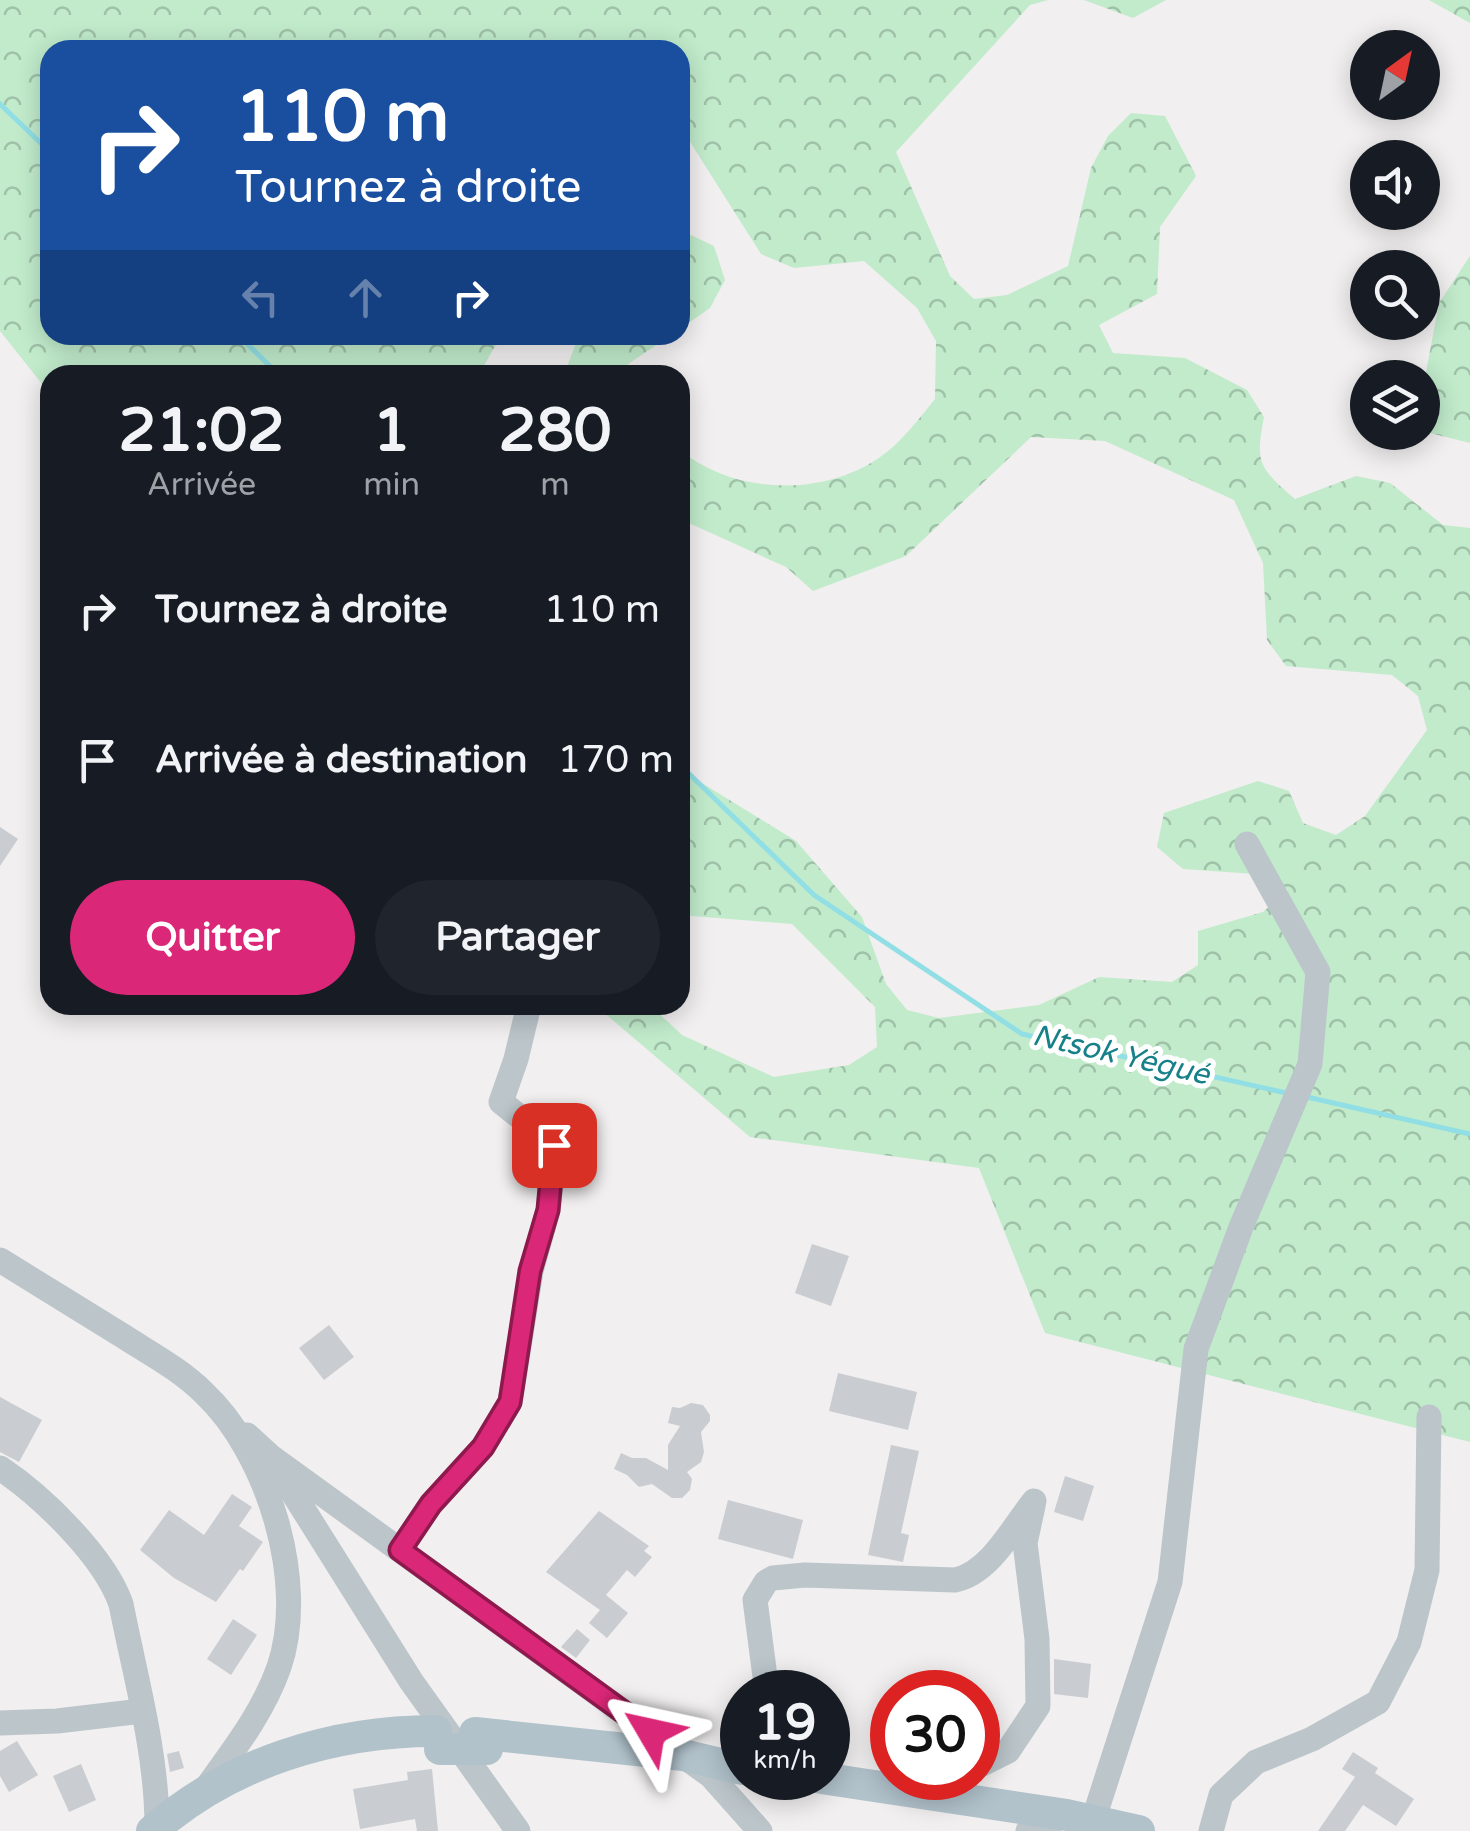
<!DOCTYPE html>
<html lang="fr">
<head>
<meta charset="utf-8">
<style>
	body { margin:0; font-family:"Varela Round",sans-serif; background:#20242c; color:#f1f3f6; height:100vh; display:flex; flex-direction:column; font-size:38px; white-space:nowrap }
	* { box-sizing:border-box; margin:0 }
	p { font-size:32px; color:#9ea1a6 }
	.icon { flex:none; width:55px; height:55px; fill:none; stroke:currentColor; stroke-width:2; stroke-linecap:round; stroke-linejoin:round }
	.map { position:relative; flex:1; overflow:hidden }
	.sheet { position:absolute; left:40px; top:365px; width:650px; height:650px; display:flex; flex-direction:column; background:#171b24; border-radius:30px; box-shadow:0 5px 25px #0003 }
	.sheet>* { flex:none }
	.banner { position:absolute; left:40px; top:40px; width:650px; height:305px; border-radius:30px; box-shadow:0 5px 25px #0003; background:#1a4fa0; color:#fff; overflow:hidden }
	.needle { width:65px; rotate:33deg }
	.fabs { position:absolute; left:1350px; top:30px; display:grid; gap:20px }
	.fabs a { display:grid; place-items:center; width:90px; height:90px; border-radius:50%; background:#171b24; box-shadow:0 5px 25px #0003; font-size:50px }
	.speed { position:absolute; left:720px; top:1670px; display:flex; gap:20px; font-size:50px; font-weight:700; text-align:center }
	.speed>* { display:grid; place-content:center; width:130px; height:130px; border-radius:50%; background:#171b24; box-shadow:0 5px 25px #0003; line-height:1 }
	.speed small { font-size:25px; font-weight:400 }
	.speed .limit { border:15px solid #d22; background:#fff; color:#111 }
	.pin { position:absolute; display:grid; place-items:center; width:85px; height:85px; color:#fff; margin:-42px; border-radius:20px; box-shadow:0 5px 15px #0006 }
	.me { position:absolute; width:110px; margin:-55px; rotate:306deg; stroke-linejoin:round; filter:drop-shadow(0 0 8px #0008) }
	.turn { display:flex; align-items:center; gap:35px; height:210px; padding:0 30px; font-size:45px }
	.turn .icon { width:130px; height:130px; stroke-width:2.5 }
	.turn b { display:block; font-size:70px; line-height:85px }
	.lanes { display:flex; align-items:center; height:95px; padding:0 30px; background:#0003; justify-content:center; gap:50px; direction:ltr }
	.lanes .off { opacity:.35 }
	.eta { display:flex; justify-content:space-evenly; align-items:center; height:170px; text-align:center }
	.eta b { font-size:60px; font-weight:800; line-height:70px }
	.cta { display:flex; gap:20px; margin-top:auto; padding:20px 30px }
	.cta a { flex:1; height:115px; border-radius:60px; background:#db2777; color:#fff; font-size:40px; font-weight:800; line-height:115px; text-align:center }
	.cta a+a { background:#20242c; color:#f1f3f6 }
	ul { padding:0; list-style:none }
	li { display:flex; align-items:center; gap:30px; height:150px; padding:0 30px }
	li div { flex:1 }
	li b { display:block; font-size:38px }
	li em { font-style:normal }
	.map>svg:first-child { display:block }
	.forest { fill:url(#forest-crowns) }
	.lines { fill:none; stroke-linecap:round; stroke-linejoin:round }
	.stream { stroke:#91dfe5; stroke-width:5 }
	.building { fill:#c9cdd1 }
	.minor { stroke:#bbc5ca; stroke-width:25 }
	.major { stroke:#b1c2cb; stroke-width:32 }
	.major-bridge { stroke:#b1c2cb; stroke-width:32 }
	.route-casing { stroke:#8e194d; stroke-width:25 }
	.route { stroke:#db2777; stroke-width:18 }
	.labels { text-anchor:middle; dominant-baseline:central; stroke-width:10; stroke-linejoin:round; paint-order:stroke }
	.water-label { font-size:30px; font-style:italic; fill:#178189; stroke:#fff }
</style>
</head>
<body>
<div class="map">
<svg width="1470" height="1831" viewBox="0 0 1470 1831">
	<defs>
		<pattern id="forest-crowns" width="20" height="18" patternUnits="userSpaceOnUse" patternTransform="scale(2.5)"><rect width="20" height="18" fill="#c1ebcb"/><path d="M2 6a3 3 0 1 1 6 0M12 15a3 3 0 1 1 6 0" fill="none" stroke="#9fc1a8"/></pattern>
	</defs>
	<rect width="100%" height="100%" fill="#f1efef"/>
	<g class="forest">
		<path d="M0,0H1048L1030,5L896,152L950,276L974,299L1007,295L1068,266L1091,168L1108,136L1131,113L1165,116L1196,176L1160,227L1157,294L1099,325L1113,353L1185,358L1247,390L1264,417C1255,463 1259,468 1295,499L1356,476L1390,483L1443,525L1470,528V1442L1045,1333L979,1168L750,1137L595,1005H650L682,1035L774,1077L849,1065L877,1047L875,1007L792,924L680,915V776L692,777L796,841L862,917L886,984L907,1010L939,1018L1039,1005L1099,977L1172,982L1198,965V931L1263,912L1288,890L1255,874L1183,869L1157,847L1164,813L1258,781L1289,791L1303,823L1336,835L1365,816L1427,730L1418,696L1392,675L1286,666L1267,640L1263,563L1234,500L1105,441L1031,437L906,556L813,591L786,567L680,519V450C738,498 837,498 894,446C909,432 922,415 935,399L936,341L917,308L864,261L794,268L761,254L680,126V50H50V335H515L495,346L479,375H50V394L0,331Z"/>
		<polygon points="1084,0 1166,0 1133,18"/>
		<polygon points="1429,0 1470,0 1470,23"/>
		<polygon points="680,230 714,246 725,280 710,308 680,329"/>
		<polygon points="1470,256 1470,443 1430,433 1423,409 1423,388 1439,303"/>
		<polygon points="579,335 671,335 624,367 623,375 564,375"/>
	</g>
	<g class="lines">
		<g class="stream">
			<polyline points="0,104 50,152"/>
			<polyline points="238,335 279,375"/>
			<polyline points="680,765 814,895 1022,1034 1291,1094"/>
			<polyline points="1307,1097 1470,1134"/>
		</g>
	</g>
	<g class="building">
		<polygon points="0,827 18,839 0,866"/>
		<polygon points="812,1244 849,1256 831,1306 795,1293"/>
		<polygon points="329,1325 354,1357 324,1380 299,1348"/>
		<polygon points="838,1373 917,1392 908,1430 829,1411"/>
		<polygon points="0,1397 42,1420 19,1462 0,1452"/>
		<polygon points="691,1403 703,1405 710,1415 710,1421 701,1432 704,1452 701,1462 687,1472 692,1479 690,1490 682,1498 672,1498 652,1484 639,1487 627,1475 614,1469 621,1453 632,1458 646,1458 668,1470 668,1445 680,1426 668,1423 672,1407 680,1408"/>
		<polygon points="891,1445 919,1451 901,1533 909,1535 903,1562 868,1555"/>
		<polygon points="1065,1476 1094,1486 1083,1521 1054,1512"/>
		<polygon points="232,1494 252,1507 239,1526 263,1542 243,1571 240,1569 216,1602 174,1578 140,1550 169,1510 204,1535"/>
		<polygon points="728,1500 803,1520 793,1559 718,1539"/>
		<polygon points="599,1511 649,1546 644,1551 652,1557 635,1577 627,1570 606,1595 628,1613 607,1638 589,1623 600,1610 546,1572"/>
		<polygon points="233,1619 257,1635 231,1675 207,1659"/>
		<polygon points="577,1629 590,1640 576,1658 561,1647"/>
		<polygon points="1054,1659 1091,1664 1088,1698 1054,1694"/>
		<polygon points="17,1741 38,1775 9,1792 0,1776 0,1751"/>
		<polygon points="179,1751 184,1768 170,1772 167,1754"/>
		<polygon points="1353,1752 1378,1768 1375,1773 1414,1799 1396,1826 1363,1805 1345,1831 1318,1831 1355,1777 1342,1769"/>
		<polygon points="81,1764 96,1800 69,1812 53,1776"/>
		<polygon points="432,1769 438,1831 417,1831 415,1819 360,1829 353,1789 408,1780 407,1772"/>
	</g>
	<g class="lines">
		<g class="minor">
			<path d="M0,1260C41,1285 82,1311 123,1336C151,1354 181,1370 204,1393C268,1453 308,1583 279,1667C263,1713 232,1752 204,1791"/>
			<polyline points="247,1435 270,1456 711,1776 760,1831"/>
			<path d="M0,1468C42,1496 104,1556 121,1604C135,1676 157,1752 157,1827"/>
			<polyline points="278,1469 411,1681 518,1831"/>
			<polyline points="400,1550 431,1504 483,1447 510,1402 531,1271 548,1210 555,1145 501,1102 516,1059 529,1005"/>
			<path d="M767,1692L755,1600L766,1582L773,1578L805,1575L955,1580C990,1573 1013,1527 1034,1501"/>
			<polyline points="0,1723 57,1721 142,1711"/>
			<polyline points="978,1766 1008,1751 1038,1706 1037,1639 1025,1543 1033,1506"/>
			<polyline points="924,1793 955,1778"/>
			<polyline points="1093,1821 1170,1582 1196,1349 1241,1227 1310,1064 1318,972 1247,844"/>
			<polyline points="1028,1831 1067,1815"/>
			<polyline points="1211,1831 1221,1795 1256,1762 1312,1739 1378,1702 1409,1642 1427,1570 1429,1417"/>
		</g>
		<g class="major">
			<polyline points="475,1733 683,1755 742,1769"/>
			<polyline points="821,1778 1067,1815 1139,1831"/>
			<path d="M152,1831C231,1762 333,1731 436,1731"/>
		</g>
		<polyline class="major-bridge" points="440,1749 487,1749"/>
	</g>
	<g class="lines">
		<g class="route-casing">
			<polyline id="route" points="554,1145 548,1210 530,1271 510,1402 483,1447 431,1504 400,1550 651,1732"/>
		</g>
		<use href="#route" class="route"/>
	</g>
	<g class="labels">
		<g class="water-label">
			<text transform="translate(1121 1055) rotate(13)">Ntsok Yégué</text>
		</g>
	</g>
</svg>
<div class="fabs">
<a><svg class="needle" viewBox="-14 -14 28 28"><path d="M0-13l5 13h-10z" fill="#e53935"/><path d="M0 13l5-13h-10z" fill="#9ea1a6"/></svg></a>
<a><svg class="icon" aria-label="sound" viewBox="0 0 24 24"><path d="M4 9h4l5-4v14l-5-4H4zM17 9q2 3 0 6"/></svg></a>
<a><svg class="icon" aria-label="search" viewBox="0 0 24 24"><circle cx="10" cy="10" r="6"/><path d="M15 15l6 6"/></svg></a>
<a><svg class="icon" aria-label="layers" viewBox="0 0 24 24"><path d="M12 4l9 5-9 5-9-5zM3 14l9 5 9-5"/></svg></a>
</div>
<div class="speed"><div>19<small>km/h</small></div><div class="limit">30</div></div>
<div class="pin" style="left:554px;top:1145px;background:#d93025"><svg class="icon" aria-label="arrive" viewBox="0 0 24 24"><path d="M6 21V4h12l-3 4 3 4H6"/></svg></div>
<svg class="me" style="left:651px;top:1732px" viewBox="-20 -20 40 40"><path d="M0-17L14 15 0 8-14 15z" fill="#db2777" stroke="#fff" stroke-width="4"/></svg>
<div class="banner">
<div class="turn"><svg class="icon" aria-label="right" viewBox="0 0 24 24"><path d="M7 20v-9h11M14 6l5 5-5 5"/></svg><div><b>110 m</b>Tournez à droite</div></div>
<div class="lanes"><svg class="icon off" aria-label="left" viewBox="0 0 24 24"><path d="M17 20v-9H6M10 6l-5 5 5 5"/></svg><svg class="icon off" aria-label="ahead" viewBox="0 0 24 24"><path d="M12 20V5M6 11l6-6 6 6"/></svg><svg class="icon" aria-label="right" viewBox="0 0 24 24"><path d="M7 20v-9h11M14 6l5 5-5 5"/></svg></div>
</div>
<section class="sheet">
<div class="eta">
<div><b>21:02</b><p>Arrivée</p></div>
<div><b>1</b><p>min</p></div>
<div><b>280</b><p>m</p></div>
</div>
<ul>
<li><svg class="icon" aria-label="right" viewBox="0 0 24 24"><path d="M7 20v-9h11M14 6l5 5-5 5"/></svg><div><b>Tournez à droite</b></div><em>110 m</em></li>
<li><svg class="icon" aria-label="arrive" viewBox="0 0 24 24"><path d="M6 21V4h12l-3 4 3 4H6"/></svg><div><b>Arrivée à destination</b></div><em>170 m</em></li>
</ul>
<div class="cta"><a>Quitter</a><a>Partager</a></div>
</section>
</div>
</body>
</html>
